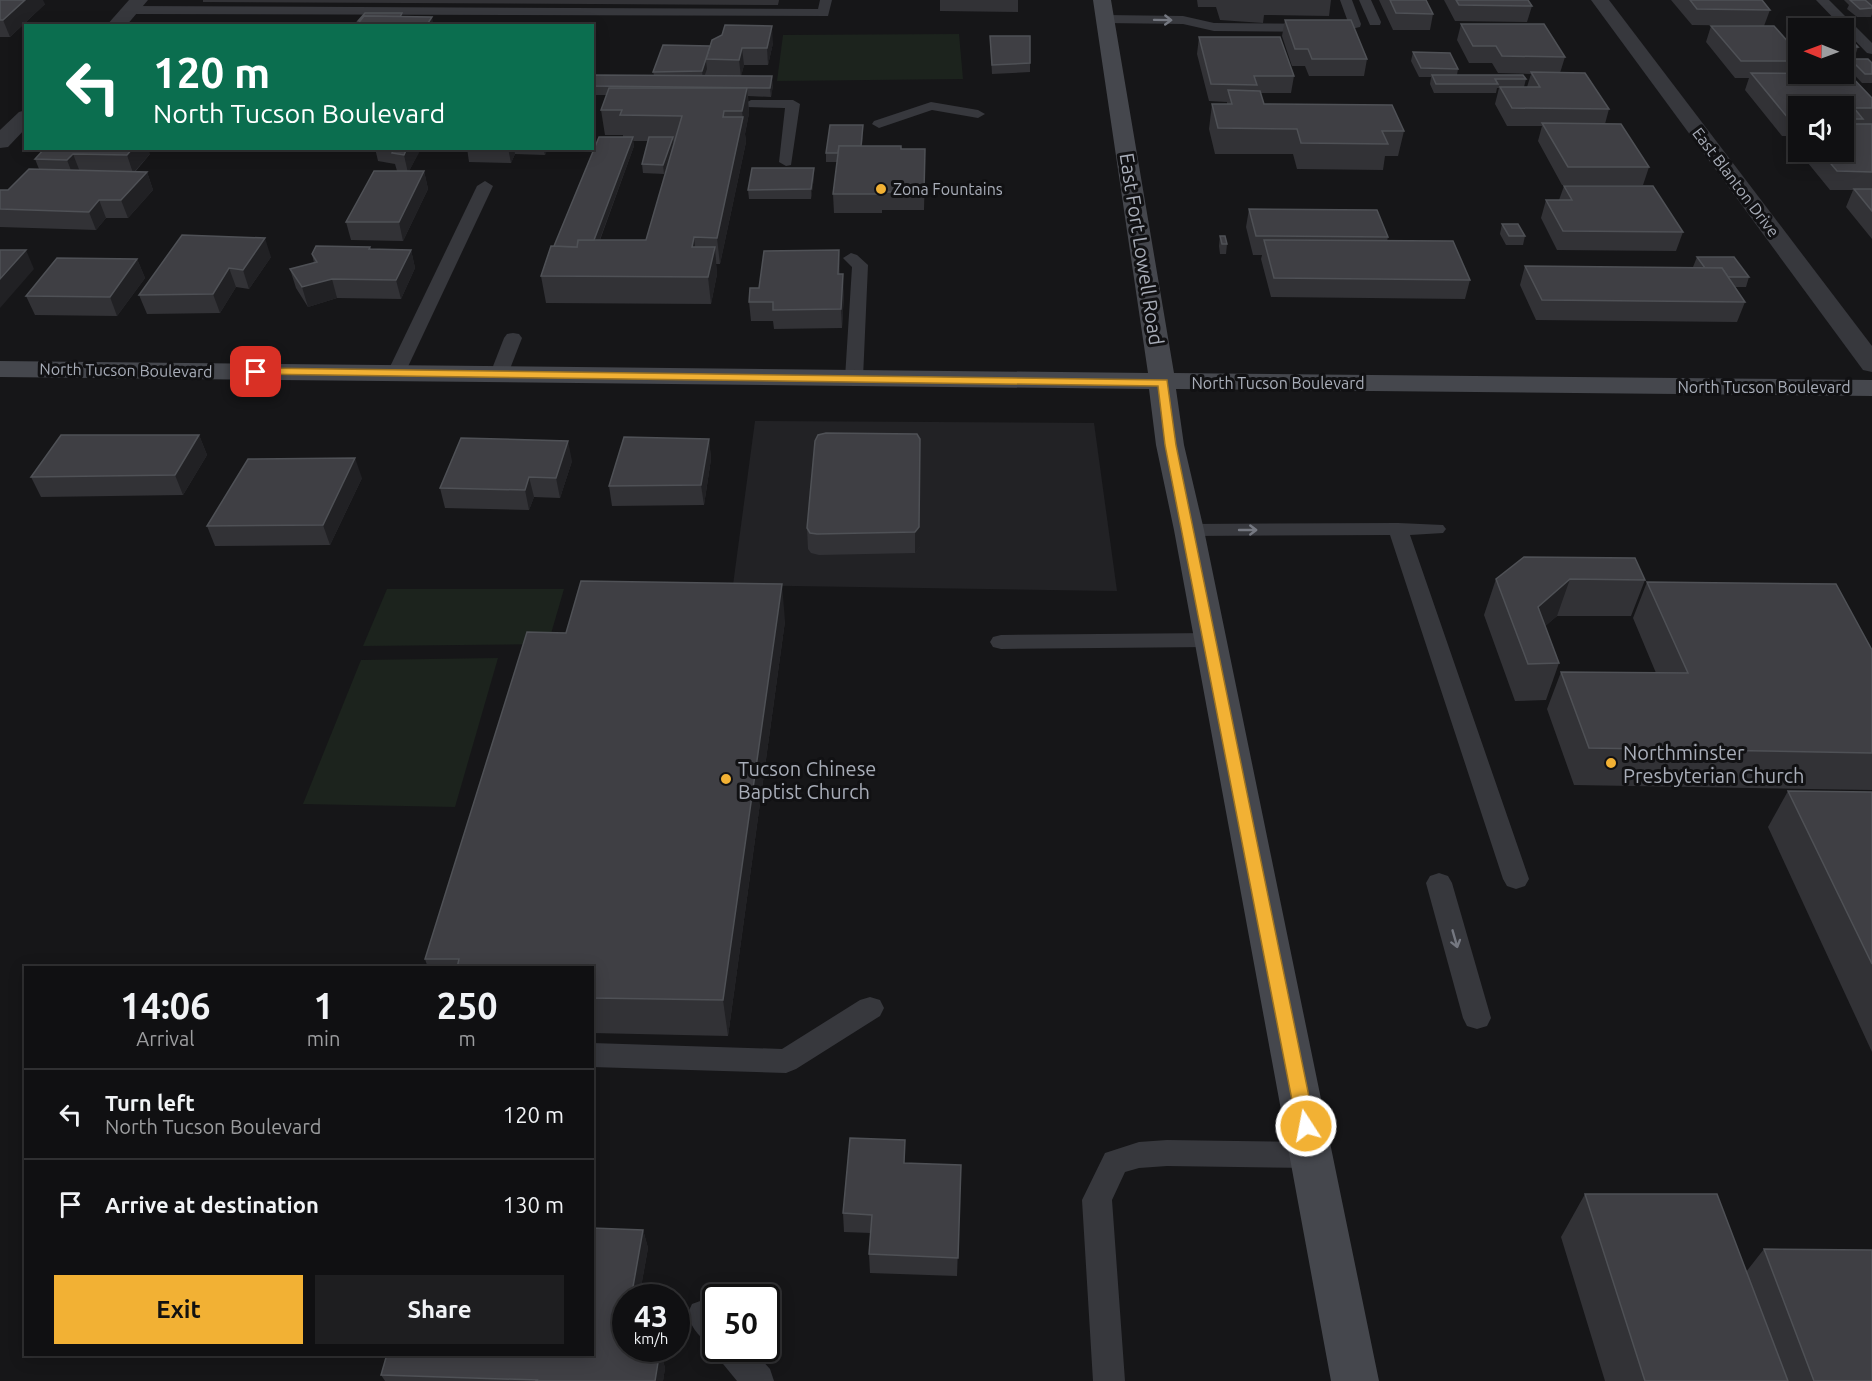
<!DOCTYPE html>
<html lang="en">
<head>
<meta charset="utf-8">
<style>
	body { margin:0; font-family:Ubuntu,sans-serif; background:#1e1e20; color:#f1f3f6; height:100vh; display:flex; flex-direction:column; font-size:22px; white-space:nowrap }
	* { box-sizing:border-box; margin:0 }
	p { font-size:20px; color:#9c9d9f }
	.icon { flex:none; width:33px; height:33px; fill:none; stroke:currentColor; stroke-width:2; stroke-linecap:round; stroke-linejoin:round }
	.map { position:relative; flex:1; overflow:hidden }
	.sheet { position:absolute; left:24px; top:966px; width:570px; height:390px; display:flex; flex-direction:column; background:#101012; border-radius:0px; box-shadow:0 3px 15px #0003,0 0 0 2px #303032 }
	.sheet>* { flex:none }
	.hud { position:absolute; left:24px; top:24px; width:570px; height:126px; border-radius:0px; box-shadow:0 3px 15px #0003,0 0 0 2px #303032; background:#0b6e4f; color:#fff; overflow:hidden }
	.needle { width:39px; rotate:271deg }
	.fabs { position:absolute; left:1788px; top:18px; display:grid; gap:12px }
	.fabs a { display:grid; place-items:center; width:66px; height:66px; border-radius:0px; background:#101012; box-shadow:0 3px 15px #0003,0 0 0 2px #303032; font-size:30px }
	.speed { position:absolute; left:612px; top:1284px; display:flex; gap:12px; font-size:30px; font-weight:700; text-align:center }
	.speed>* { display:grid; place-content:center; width:78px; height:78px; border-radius:50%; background:#101012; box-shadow:0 3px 15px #0003,0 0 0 2px #303032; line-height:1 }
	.speed small { font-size:15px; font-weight:400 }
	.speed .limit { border:3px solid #111; border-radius:9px; background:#fff; color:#111 }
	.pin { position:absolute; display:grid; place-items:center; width:51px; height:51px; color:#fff; margin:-26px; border-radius:12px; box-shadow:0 3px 9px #0006 }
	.me { position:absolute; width:66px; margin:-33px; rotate:349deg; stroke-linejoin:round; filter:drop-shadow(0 0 4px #0008) }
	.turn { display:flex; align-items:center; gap:21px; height:126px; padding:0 30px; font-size:27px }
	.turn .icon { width:78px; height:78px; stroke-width:2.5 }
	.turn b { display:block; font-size:42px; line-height:51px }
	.eta { display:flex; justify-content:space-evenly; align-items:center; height:102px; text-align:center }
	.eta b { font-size:36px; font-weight:700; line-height:42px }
	.action { display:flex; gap:12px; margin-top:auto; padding:12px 30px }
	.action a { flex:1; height:69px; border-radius:0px; background:#f2b134; color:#111; font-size:24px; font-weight:700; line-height:69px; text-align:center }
	.action a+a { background:#1e1e20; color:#f1f3f6 }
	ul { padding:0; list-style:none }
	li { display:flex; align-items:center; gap:18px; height:90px; padding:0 30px; border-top:2px solid #303032 }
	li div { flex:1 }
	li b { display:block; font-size:22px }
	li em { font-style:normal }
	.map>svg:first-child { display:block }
	.built { fill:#222225 }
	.green { fill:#1c231d }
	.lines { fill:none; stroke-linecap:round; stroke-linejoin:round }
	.service { fill:#37383d; fill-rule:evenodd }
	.minor { fill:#37383d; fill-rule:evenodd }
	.secondary { fill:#45474d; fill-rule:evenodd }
	.wall { fill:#323236; fill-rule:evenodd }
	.shaded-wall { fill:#212124 }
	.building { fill:#3f3f44; stroke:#4f5156; stroke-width:1.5 }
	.oneway { stroke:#757881 }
	.route { fill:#f2b134; stroke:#9d7322; stroke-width:1.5 }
	.poi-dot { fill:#f2b134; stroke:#111113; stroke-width:2 }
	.labels { text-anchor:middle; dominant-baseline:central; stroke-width:6; stroke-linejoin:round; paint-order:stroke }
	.far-street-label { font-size:16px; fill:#a8adb8; stroke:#111113 }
	.far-poi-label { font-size:16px; fill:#a8adb8; stroke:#111113; text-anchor:start }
	.street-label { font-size:20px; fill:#a8adb8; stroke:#111113 }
	.poi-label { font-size:20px; fill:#a8adb8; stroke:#111113; text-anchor:start }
</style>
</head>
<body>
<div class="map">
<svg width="1872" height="1381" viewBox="0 0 1872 1381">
	<rect width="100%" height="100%" fill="#161618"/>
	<polygon class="built" points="755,421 1094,423 1117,591 733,585"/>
	<g class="green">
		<polygon points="959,34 963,79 777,81 783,35"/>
		<polygon points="387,589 564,589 548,644 363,646"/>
		<polygon points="498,658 455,807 303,804 361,660"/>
	</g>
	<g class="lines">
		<g class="service">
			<polygon points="820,0 832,0 828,16 129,14 123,10 129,6 818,9"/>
			<polygon points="1340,0 1352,0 1361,24 1360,27 1338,32 1214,31 1183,24 1105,23 1099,19 1105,15 1183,16 1214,23 1338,24 1348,22"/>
			<polygon points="1359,0 1371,0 1381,22 1380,25 1370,25"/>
			<polygon points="1816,0 1829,0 1872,43 1872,54 1867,53"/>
			<polygon points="751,100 793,100 800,104 791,165 786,166 779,162 785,108 746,107 744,104"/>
			<polygon points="931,102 978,110 985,114 978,118 932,110 879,128 872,124 874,121"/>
			<polygon points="485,181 493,186 405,373 402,377 390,377 387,373 477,186"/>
			<polygon points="851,253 857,255 868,265 863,378 860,382 848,382 845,378 852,267 843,258"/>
			<polygon points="513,333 519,334 522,338 508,374 505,378 493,378 490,374 504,338 507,334"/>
			<polygon points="1398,523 1443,525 1446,529 1443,533 1410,535 1529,879 1525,886 1516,889 1507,886 1503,879 1390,535 1189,536 1182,534 1179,530 1182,526 1189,524"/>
			<polygon points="1211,633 1219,635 1222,640 1219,645 1211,647 1001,649 993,647 990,642 993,637 1001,635"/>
			<polygon points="1439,873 1448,876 1452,883 1491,1018 1487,1026 1477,1029 1467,1026 1463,1018 1426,883 1430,876"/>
			<polygon points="870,997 880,1000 884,1008 880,1016 796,1069 786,1073 592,1067 592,1043 782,1049 860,1000"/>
			<polygon points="1167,1140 1312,1142 1322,1146 1327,1155 1322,1164 1312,1168 1167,1166 1139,1168 1125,1172 1112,1200 1125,1381 1093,1381 1082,1200 1105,1153 1139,1142"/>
			<path d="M703,1300L716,1306V1348H751L770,1369L774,1381H737L719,1359L715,1346C700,1340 693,1329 687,1315L692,1304Z"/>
		</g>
		<g class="minor">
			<polygon points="129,0 148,0 126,26 106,26"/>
			<polygon points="1591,0 1609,0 1872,346 1872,372 1863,370"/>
			<polygon points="26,110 26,128 8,147 0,148 0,130 19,112"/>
		</g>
		<polygon class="secondary" points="1093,0 1111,0 1174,373 1872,380 1872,396 1176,389 1184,445 1204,530 1379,1381 1331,1381 1174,530 1156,445 1149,389 0,377 0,361 1148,373"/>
	</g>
	<g class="wall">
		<polygon points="0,0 45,4 10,37 0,37"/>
		<polygon points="203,0 779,0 778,5 203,2"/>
		<polygon points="940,0 1018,0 1018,12 940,11"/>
		<polygon points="1197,0 1331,0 1329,16 1264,15 1263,23 1220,20 1216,7 1198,7"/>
		<polygon points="1379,0 1426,0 1433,14 1430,30 1393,30"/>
		<polygon points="1444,0 1528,0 1532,6 1527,22 1455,21"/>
		<polygon points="1671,0 1762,0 1770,10 1764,26 1692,25"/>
		<polygon points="1844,0 1872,0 1872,5 1870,5 1872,6 1872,14 1871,17 1857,17 1847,9 1849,5"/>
		<polygon points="1285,20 1367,59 1364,76 1309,76 1305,66 1292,66 1282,36"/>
		<polygon points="1461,24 1565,57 1560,73 1609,109 1605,124 1649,167 1643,185 1562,185 1538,141 1542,126 1507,126 1495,104 1499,88 1497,88 1496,93 1434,93 1430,84 1431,77 1419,77 1411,61 1413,52 1458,69 1457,75 1526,79 1524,87 1527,87 1531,74 1498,73 1492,63 1469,63 1457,40"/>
		<polygon points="1711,26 1798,53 1798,74 1872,98 1872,239 1846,207 1853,190 1830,190 1799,152 1844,152 1844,106 1798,106 1798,151 1790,141 1792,136 1782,136 1745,90 1749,78 1735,78 1706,42"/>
		<polygon points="1844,32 1858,47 1855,56 1844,56"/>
		<polygon points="990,36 1030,36 1030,72 992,74"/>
		<polygon points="1199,37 1294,76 1291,93 1261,93 1264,104 1404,131 1398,156 1385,156 1383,170 1297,169 1293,154 1215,154 1209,129 1212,104 1227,104 1227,102 1209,101 1197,54"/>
		<path d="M773,43L768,65H744L741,76L773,85L771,97L748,96L749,113L745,134L746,142L720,264H716L717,274L711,304L546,303L541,276L554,246L623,137V135H605L601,110L607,95H592V75H654L653,72L710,46ZM633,141H648L642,164L643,173L664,174L672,152L646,240H600L634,146Z"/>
		<polygon points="1850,59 1872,63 1872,83 1862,83 1847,67"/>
		<polygon points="863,134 862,146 901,149 925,167 924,210 882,210 882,213 834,213 833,194 837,162 826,162 826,153"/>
		<polygon points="45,148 150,154 135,172 147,172 153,190 128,218 106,218 96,230 0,227 0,190 8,190 39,169 35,159"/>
		<polygon points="375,148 421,148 409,171 424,171 428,189 403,241 351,240 346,222 397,171 395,164 378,161"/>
		<polygon points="467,148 548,148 545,155 515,154 511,163 469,162"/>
		<polygon points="814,177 811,199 749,199 748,190"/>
		<polygon points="1564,186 1683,232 1676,251 1557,250 1541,218 1546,200 1559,200"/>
		<polygon points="1249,209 1388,237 1387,241 1470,280 1465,299 1271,297 1261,259 1262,255 1253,255 1246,227"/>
		<polygon points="1502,224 1525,236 1523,245 1506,245 1500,234"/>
		<polygon points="182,235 271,257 249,289 236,287 220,313 147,314 139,295"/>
		<polygon points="1220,236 1227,244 1226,254 1220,254 1219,246"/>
		<polygon points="370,247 371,249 411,250 415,268 401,299 337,298 308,307 296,288 290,269 314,263 312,254"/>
		<polygon points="839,250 840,274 844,293 842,328 774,329 773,321 751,321 749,302 759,288"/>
		<polygon points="1697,257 1749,277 1746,287 1735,287 1745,302 1737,322 1536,320 1520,285 1525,266 1694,268 1693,267"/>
		<polygon points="137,259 145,278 117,316 35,315 26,296"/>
		<polygon points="917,434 920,547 915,553 819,555 811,553 808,549 807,528"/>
		<polygon points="199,435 207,455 183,495 41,497 31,477"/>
		<polygon points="709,439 711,459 704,505 612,506 609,486"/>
		<polygon points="572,461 560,498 534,497 529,510 445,508 440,488"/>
		<polygon points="362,478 330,545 215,546 207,526"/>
		<polygon points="1496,579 1645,580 1631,616 1557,616 1545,626 1559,663 1546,700 1515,701 1484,615"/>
		<polygon points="1647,582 1872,650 1872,790 1574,785 1547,709 1561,672 1656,673 1633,618"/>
		<polygon points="785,621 728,1036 592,1033 592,968 428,968 425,959 566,633"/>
		<polygon points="1788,791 1872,792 1872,1052 1768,827"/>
		<polygon points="905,1163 961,1165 957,1276 870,1273 869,1254 871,1233 844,1232 843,1213"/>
		<polygon points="1585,1194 1746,1272 1764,1249 1872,1381 1605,1381 1561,1237"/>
		<polygon points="643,1230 648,1248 639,1298 626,1298 630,1349 660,1350 665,1368 663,1381 385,1381 381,1375"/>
	</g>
	<g class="shaded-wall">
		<polygon points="25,0 43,0 45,4 10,37 3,20"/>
		<polygon points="432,17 434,26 426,26"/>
		<polygon points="772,26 773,43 768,65 767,48"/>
		<polygon points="742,48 744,65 741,77 739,60"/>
		<polygon points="706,61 707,69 703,80 702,71"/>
		<polygon points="772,76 773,85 771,97 770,88"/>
		<polygon points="747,88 749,113 745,134 746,142 720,264 717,238 743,119 742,111"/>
		<polygon points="863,125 863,134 860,162 860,153"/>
		<polygon points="633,137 634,146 590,266 588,257"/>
		<polygon points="673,137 674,146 664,174 663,165"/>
		<polygon points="133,148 148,148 150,154 133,173 127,155"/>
		<polygon points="407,148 421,149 408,173 404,155"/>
		<polygon points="508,148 514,148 515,154 511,163"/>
		<polygon points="543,148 548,148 545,155"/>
		<polygon points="925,149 925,167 924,210 924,192"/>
		<polygon points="73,154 80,172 74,178 67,160"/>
		<polygon points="814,168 814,177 811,199 811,189"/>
		<polygon points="424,171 428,189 403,241 399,222"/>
		<polygon points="147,172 153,190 128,218 121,200"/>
		<polygon points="99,200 106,218 96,230 89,212"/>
		<polygon points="694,237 697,264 692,247"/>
		<polygon points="265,238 271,257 249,289 243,270"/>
		<polygon points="715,247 717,274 711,304 708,277"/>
		<polygon points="26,250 34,269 0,308 0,279"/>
		<polygon points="411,250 415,268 401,299 396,280"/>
		<polygon points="839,250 840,269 838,293 838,274"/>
		<polygon points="137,259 145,278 117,316 110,297"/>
		<polygon points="229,268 236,287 220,313 213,294"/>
		<polygon points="843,274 844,293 842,328 841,309"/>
		<polygon points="332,279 337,298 308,307 302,287"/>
		<polygon points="199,435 207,455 183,495 175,475"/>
		<polygon points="709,439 711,459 704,505 701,485"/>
		<polygon points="920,439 920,547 915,553 915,532"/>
		<polygon points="568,441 572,461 560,498 556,478"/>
		<polygon points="355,458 362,478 330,545 323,525"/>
		<polygon points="529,477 534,497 529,510 525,490"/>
		<polygon points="1570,579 1557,616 1525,644 1538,607"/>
		<polygon points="782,584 785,621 728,1036 723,1000"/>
		<polygon points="643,1230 648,1248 639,1298 631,1298"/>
		<polygon points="626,1327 626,1348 630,1348 627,1367 621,1349"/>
		<polygon points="660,1350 665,1368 663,1381 655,1381"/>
	</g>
	<g class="building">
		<polygon points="0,0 25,0 3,20 0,20"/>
		<polygon points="1390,0 1426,0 1433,14 1396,13"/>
		<polygon points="1456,0 1528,0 1532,6 1459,5"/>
		<polygon points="1690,0 1762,0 1770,10 1697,9"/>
		<polygon points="1850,0 1865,0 1872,6 1872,8 1860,9"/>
		<polygon points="365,13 402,13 400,17 364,16 360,21 358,21"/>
		<polygon points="364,16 432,17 426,26 356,26"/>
		<polygon points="1285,20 1351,20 1367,59 1312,59 1308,49 1295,49"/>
		<polygon points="1461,24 1544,24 1565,57 1502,56 1496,46 1473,46"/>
		<polygon points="725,25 772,26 767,48 742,48 739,60 706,59 712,40 722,35"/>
		<polygon points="1711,26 1774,26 1798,53 1798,61 1741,61"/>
		<polygon points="1844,32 1858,47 1844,47"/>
		<polygon points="990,36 1030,36 1030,63 992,65"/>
		<polygon points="1199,37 1280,37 1294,76 1254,76 1257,85 1211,84"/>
		<polygon points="663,45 710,46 702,71 653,72"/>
		<polygon points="1413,52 1450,53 1458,69 1421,68"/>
		<polygon points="1850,59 1868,59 1872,63 1872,74 1865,74"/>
		<polygon points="1531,72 1585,73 1609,109 1512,108 1500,87 1540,87"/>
		<polygon points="1751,73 1849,74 1872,98 1872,108 1854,108 1863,119 1844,119 1844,106 1798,106 1798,118 1788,118"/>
		<polygon points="592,75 772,76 770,88 592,86"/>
		<polygon points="1432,75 1523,75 1526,79 1495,79 1498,84 1436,84"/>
		<polygon points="609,88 747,88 742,111 724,111 723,117 743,117 717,238 694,237 692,247 715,247 708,277 541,276 551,246 577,247 578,240 646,240 682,116 620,115 622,110 601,110"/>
		<polygon points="1228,90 1260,91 1264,104 1392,105 1404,131 1382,131 1388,144 1301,143 1297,129 1218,128 1212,104 1232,104"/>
		<polygon points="1542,123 1621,124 1649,167 1568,167"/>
		<polygon points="1844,124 1872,124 1872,172 1837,171 1821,152 1844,152"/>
		<polygon points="830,125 863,125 861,146 839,146 838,153 826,153"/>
		<polygon points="599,137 633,137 594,240 578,240 577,247 554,246"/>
		<polygon points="649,137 673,137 663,165 642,164"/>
		<polygon points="839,146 901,146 901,149 925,149 924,192 882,192 881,194 833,194"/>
		<polygon points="45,148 133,148 127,155 73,154 67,160 35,159"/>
		<polygon points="394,148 407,148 404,155 392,153"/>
		<polygon points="752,168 814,168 811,189 748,190"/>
		<polygon points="29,169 147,172 121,200 99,200 89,212 0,209 0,190 8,190"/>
		<polygon points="374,171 424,171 399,222 346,222"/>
		<polygon points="1564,186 1653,186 1683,232 1563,231 1546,200 1572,200"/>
		<polygon points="1854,189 1872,189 1872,211"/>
		<polygon points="1249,209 1377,210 1388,237 1256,236"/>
		<polygon points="1502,224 1518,224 1525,236 1509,236"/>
		<polygon points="182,235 265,238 243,270 229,268 213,294 139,295"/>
		<polygon points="1220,236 1225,236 1227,244 1222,244"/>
		<polygon points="1264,240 1453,241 1470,280 1274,278"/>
		<polygon points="316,246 370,247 369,249 411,250 396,280 332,279 302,287 290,269 317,262 312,254"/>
		<polygon points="0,250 26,250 0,279"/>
		<polygon points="839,250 838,274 843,274 841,309 773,310 773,302 749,302 750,288 759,288 764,251"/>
		<polygon points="1697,257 1734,257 1749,277 1728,277 1722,268 1705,268"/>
		<polygon points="57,258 137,259 110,297 26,296"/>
		<polygon points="1525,266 1722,268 1745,302 1542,300"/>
		<polygon points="826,433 917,434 920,439 919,527 915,532 817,534 810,533 807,528 815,441 818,435"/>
		<polygon points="61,435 199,435 175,475 31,477"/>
		<polygon points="624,437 709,439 701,485 609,486"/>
		<polygon points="461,438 568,441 556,478 529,477 525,490 440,488"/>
		<polygon points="355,458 323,525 207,526 248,459"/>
		<polygon points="1524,557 1635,558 1645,580 1570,579 1538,607 1559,663 1528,664 1496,579"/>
		<polygon points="581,581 782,584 723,1000 592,998 592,968 457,968 459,959 425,959 527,632 566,633"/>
		<polygon points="1647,582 1836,584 1872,650 1872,753 1589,748 1561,672 1688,673"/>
		<polygon points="1788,791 1872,792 1872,964"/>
		<polygon points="850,1138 905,1140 904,1163 961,1165 958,1258 869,1254 872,1215 843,1213"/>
		<polygon points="1585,1194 1717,1194 1788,1381 1645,1381"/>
		<polygon points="592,1228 643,1230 631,1298 626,1298 626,1327 621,1349 660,1350 655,1381 536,1381 537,1380 381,1375 387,1354 592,1354"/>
		<polygon points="1764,1249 1872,1250 1872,1381 1814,1381"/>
	</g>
	<defs><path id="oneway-shaft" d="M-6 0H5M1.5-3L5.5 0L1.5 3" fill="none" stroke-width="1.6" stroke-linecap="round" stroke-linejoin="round" transform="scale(1.5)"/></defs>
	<g class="oneway">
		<use href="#oneway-shaft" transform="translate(1163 20) rotate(1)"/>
		<use href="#oneway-shaft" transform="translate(1248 530)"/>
		<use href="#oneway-shaft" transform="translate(1455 939) rotate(74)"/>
	</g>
	<polygon class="route" points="256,368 1167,380 1176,445 1315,1126 1312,1131 1306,1133 1300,1131 1297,1126 1165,445 1158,386 253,374 253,369"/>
	<g class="poi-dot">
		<circle cx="881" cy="189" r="6"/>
		<circle cx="1611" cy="763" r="6"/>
		<circle cx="726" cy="779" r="6"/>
	</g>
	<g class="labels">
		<g class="far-street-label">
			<text transform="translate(1736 182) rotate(53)">East Blanton Drive</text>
			<text transform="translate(126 370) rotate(1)">North Tucson Boulevard</text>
			<text x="1278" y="383">North Tucson Boulevard</text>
			<text x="1764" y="387">North Tucson Boulevard</text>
		</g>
		<g class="far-poi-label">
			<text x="893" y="189">Zona Fountains</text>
		</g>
		<g class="street-label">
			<text transform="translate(1142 249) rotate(81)">East Fort Lowell Road</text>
		</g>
		<g class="poi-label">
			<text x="1623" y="752">Northminster<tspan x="1623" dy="23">Presbyterian Church</tspan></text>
			<text x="738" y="768">Tucson Chinese<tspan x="738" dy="23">Baptist Church</tspan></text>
		</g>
	</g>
</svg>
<div class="fabs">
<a><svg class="needle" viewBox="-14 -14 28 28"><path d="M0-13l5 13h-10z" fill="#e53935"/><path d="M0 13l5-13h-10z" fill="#9c9d9f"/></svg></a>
<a><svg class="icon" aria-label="sound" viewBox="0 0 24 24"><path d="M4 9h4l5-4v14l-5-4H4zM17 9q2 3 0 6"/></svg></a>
</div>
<div class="speed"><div>43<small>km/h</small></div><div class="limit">50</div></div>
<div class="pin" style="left:256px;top:372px;background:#d93025"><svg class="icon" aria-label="arrive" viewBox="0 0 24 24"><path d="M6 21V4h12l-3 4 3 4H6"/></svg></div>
<svg class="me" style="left:1306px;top:1126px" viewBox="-20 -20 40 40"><circle r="17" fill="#f2b134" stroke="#fff" stroke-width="3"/><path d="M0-11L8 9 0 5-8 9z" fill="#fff"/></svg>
<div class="hud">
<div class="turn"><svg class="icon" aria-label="left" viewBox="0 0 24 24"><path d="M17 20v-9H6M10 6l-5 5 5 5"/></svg><div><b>120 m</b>North Tucson Boulevard</div></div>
</div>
<section class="sheet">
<div class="eta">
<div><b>14:06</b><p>Arrival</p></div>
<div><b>1</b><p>min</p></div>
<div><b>250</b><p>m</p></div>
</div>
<ul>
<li><svg class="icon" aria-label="left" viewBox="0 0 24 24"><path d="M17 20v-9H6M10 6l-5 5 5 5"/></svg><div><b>Turn left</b><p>North Tucson Boulevard</p></div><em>120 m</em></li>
<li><svg class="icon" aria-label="arrive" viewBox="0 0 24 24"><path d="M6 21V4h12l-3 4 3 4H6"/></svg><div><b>Arrive at destination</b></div><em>130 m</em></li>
</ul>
<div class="action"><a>Exit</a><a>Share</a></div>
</section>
</div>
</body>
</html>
